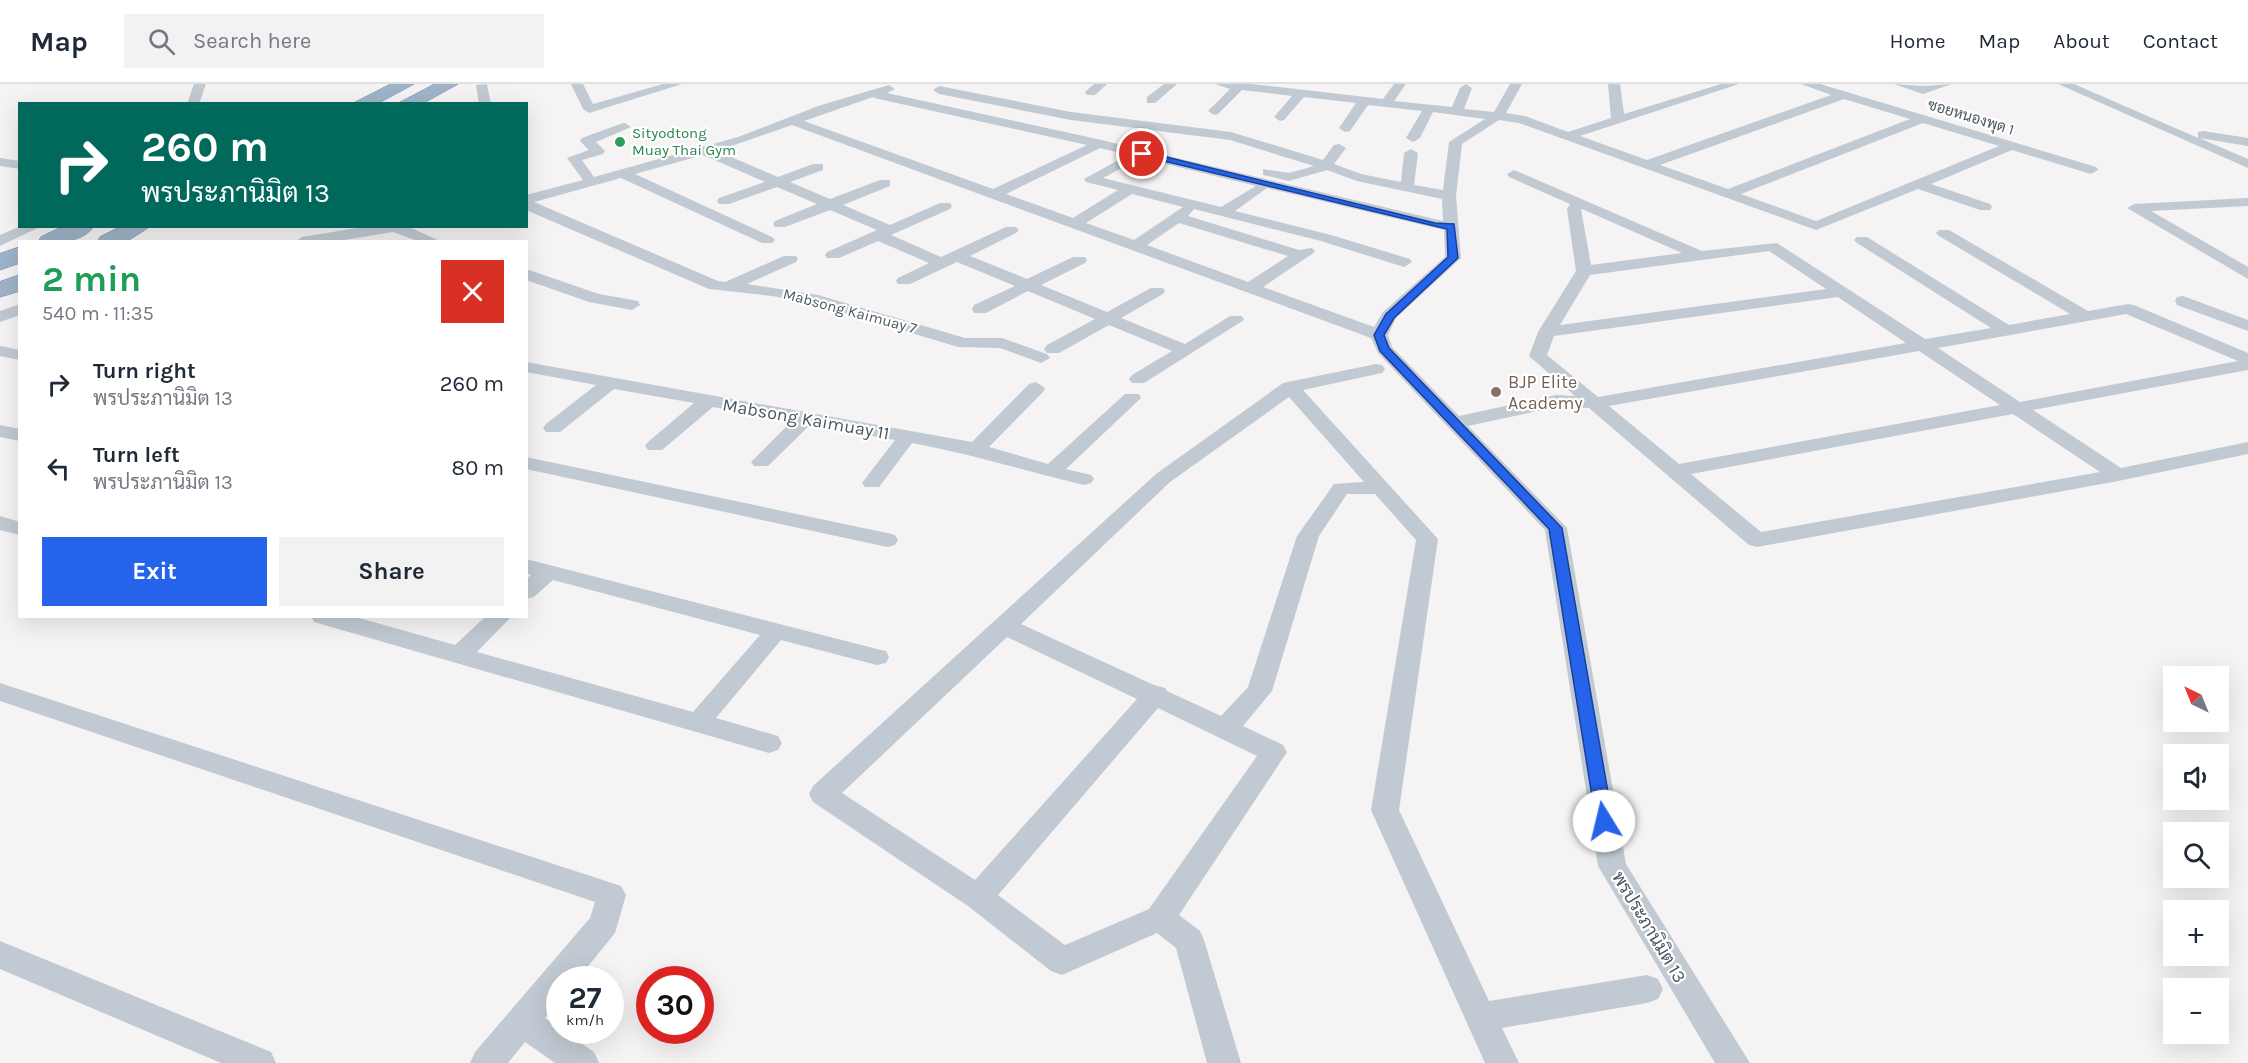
<!DOCTYPE html>
<html lang="en">
<head>
<meta charset="utf-8">
<style>
	body { margin:0; font-family:Karla,Sarabun,sans-serif; background:#f2f2f3; color:#1f2937; height:100vh; display:flex; flex-direction:column; font-size:22px; white-space:nowrap }
	* { box-sizing:border-box; margin:0 }
	p { font-size:20px; color:#747a83 }
	.icon { flex:none; width:33px; height:33px; fill:none; stroke:currentColor; stroke-width:2; stroke-linecap:round; stroke-linejoin:round }
	.map { position:relative; flex:1; overflow:hidden }
	.drawer { position:absolute; left:18px; top:156px; width:510px; height:378px; display:flex; flex-direction:column; background:#fff; border-radius:0px; box-shadow:0 6px 24px #0002 }
	.drawer>* { flex:none }
	.banner { position:absolute; left:18px; top:18px; width:510px; height:126px; border-radius:0px; box-shadow:0 6px 24px #0002; background:#00695c; color:#fff; overflow:hidden }
	.needle { width:39px; rotate:317deg }
	.tools { position:absolute; left:2163px; top:582px; display:grid; gap:12px }
	.tools a { display:grid; place-items:center; width:66px; height:66px; border-radius:0px; background:#fff; box-shadow:0 6px 24px #0002; font-size:30px }
	.speed { position:absolute; left:546px; top:882px; display:flex; gap:12px; font-size:30px; font-weight:700; text-align:center }
	.speed>* { display:grid; place-content:center; width:78px; height:78px; border-radius:50%; background:#fff; box-shadow:0 6px 24px #0002; line-height:1 }
	.speed small { font-size:15px; font-weight:400 }
	.speed .limit { border:9px solid #d22; background:#fff; color:#111 }
	.pin { position:absolute; display:grid; place-items:center; width:51px; height:51px; color:#fff; margin:-26px; border:3px solid #fff; border-radius:50%; box-shadow:0 2px 6px #0007 }
	.me { position:absolute; width:66px; margin:-33px; rotate:351deg; stroke-linejoin:round; filter:drop-shadow(0 0 4px #0008) }
	.turn { display:flex; align-items:center; gap:21px; height:126px; padding:0 24px; font-size:27px }
	.turn .icon { width:78px; height:78px; stroke-width:2.5 }
	.turn b { display:block; font-size:42px; line-height:51px }
	.round { display:grid; place-items:center; flex:none; width:63px; height:63px; border-radius:0px; background:#f2f2f3 }
	.summary { display:flex; align-items:center; justify-content:space-between; height:102px; padding:0 24px }
	h1 { font-size:36px; font-weight:700; line-height:45px; color:#1e9e55 }
	.cta { display:flex; gap:12px; margin-top:auto; padding:12px 24px }
	.cta a { flex:1; height:69px; border-radius:0px; background:#2563eb; color:#fff; font-size:24px; font-weight:700; line-height:69px; text-align:center }
	.cta a+a { background:#f2f2f3; color:#1f2937 }
	ul { padding:0; list-style:none }
	li { display:flex; align-items:center; gap:18px; height:84px; padding:0 24px }
	li div { flex:1 }
	li b { display:block; font-size:22px }
	li em { font-style:normal }
	header { display:flex; align-items:center; gap:36px; box-sizing:border-box; height:84px; padding:0 30px; background:#fff; border-bottom:2px solid #e0e1e3 }
	header strong { font-size:28px }
	nav { display:flex; gap:33px; margin-inline-start:auto; font-size:21px }
	.search { width:420px; height:54px; background:#f2f2f3; display:flex; align-items:center; gap:15px; box-sizing:border-box; padding:0 21px; border-radius:0px; color:#747a83; font-size:22px }
	.map>svg:first-child { display:block }
	.lines { fill:none; stroke-linecap:round; stroke-linejoin:round }
	.trunk-casing { stroke:#7690ad; stroke-width:1 }
	.minor { fill:#c1cad2; fill-rule:evenodd }
	.trunk { fill:#9fb4c9; fill-rule:evenodd }
	.route { fill:#2563eb; stroke:#184099; stroke-width:1.5 }
	.leisure-dot { fill:#2e9e5b; stroke:#fff; stroke-width:2 }
	.education-dot { fill:#8d6e63; stroke:#fff; stroke-width:2 }
	.labels { text-anchor:middle; dominant-baseline:central; stroke-width:4.5; stroke-linejoin:round; paint-order:stroke }
	.far-street-label { font-size:15px; fill:#4a5661; stroke:#fff }
	.far-leisure-label { font-size:15px; fill:#27864d; stroke:#fff; text-anchor:start }
	.education-label { font-size:18px; fill:#785e54; stroke:#fff; text-anchor:start }
	.street-label { font-size:18px; fill:#4a5661; stroke:#fff }
</style>
</head>
<body>
<header>
<strong>Map</strong>
<div class="search"><svg class="icon" aria-label="search" viewBox="0 0 24 24"><circle cx="10" cy="10" r="6"/><path d="M15 15l6 6"/></svg>Search here</div>
<nav><a>Home</a><a>Map</a><a>About</a><a>Contact</a></nav>
</header>
<div class="map">
<svg width="2248" height="979" viewBox="0 0 2248 979">
	<rect width="100%" height="100%" fill="#f5f3f3"/>
	<g class="lines">
		<g class="trunk-casing">
			<g id="trunk">
				<polygon points="391,0 414,0 377,20 352,20"/>
				<polygon points="435,0 458,0 422,20 397,20"/>
				<path d="M64,142H94C82,160 56,158 38,158L41,153Z"/>
				<polygon points="122,142 151,142 126,158 97,158 100,153"/>
				<polygon points="20,163 20,179 0,186 0,170"/>
				<polygon points="20,191 20,207 0,213 0,198"/>
			</g>
		</g>
		<g class="minor">
			<polygon points="194,0 206,0 199,20 187,20"/>
			<polygon points="571,0 583,0 593,20 663,0 682,0 589,29 583,25"/>
			<polygon points="1094,0 1107,0 1095,11 1087,11 1085,8"/>
			<polygon points="1164,0 1177,0 1155,19 1147,19 1147,13"/>
			<path d="M1215,0H1252L1383,15L1394,0H1406L1394,17L1452,23L1460,4L1466,0L1472,4L1464,25L1494,28L1510,0H1522L1506,29L1525,32L1568,48L1611,34L1608,0H1620L1624,30L1721,0H1739L1580,52L1647,76L1831,11L1801,0H1820L2096,83L2098,86L2091,90L2012,66L1931,100L1990,120L1992,123L1990,126H1980L1918,105L1816,146L1519,39L1499,36L1462,60L1456,112L1461,174L1396,234L1388,251L1392,263L1459,332L1556,311L1575,312L1529,272L1538,248L1576,187L1567,125L1570,120L1509,93L1507,90L1514,86L1702,167L1777,159L1925,255L1991,244L1857,159L1854,156L1857,153H1867L2009,241L2070,230L1939,152L1936,149L1939,146H1949L2088,227L2128,220L2134,221L2248,269V286L2033,326L2121,384L2248,358V370L2118,397L1757,463L1749,461L1589,324L1556,323L1468,342L1567,444L1626,780L1750,979H1715L1598,782L1545,446L1378,269L1371,254L792,41L717,67L778,93L813,80H823V86L790,98L830,115L880,96H890V102L843,121L890,141L940,119H950L952,122L950,125L891,151L941,173L1006,143H1016L1019,146L1016,149L970,172L1027,195L1073,173H1085L1087,176L1085,179L1041,201L1107,228L1151,204H1163L1165,207L1163,210L1121,234L1185,260L1230,232H1242L1244,236L1144,299H1132L1129,295L1132,291L1172,267L1109,241L1059,269H1047L1044,265L1047,261L1095,235L1028,207L986,229H974L972,225L974,221L1015,202L957,178L910,200H898L896,197L898,194L929,179L878,157L839,174H827L825,171L827,168L877,146L830,126L785,143H775L773,140L775,137L817,120L777,103L729,120H719L717,117L719,114L765,98L703,71L635,90L772,153L775,156L772,159H762L621,94L534,118L718,197L725,198L784,172H796L798,175L796,178L747,200L818,211L965,254H1002L1047,270L1050,274L1041,279L1000,264L958,263L815,220L772,212L709,205L526,126V111L583,96L567,74L589,66L580,57L582,54L620,40L625,39L631,43L596,58L605,67L603,70L582,76L594,93L738,53L821,21L889,1L895,5L887,9L1097,55L1443,137L1442,115L1357,97L1327,86L1289,97L1263,91V85L1289,89L1314,82L1230,56L1071,36L939,10L933,6L939,2L1071,28L1231,48L1323,76L1334,61L1339,60L1346,64L1334,80L1361,90L1401,98L1404,69L1411,65L1418,69L1414,101L1443,106L1449,58L1485,35L1433,28L1420,54L1413,58L1406,54L1422,27L1368,21L1350,47L1345,48L1339,44L1356,19L1304,13L1284,36L1280,37L1274,33L1292,12L1242,6L1218,30L1214,31L1208,27L1230,5ZM873,13L874,14L1087,61L993,105L804,37ZM1844,15L1910,35L1728,105L1660,81ZM1923,39L1999,62L1816,137L1741,110ZM1100,64L1256,102L1221,123L1103,94L1129,80L1131,77L1124,73L1084,95L1086,98L1118,106L1073,134L1006,110ZM1267,104L1444,146L1445,173L1383,228L1374,243L1263,203L1312,170L1315,167L1312,164L1299,166L1188,132L1194,125L1321,157L1404,183L1412,178L1410,175L1331,151L1235,127ZM1132,110L1183,123L1134,156L1086,139ZM1581,125H1582L1682,169L1591,181ZM1179,139L1288,172L1248,198L1147,161ZM1769,167L1826,205L1560,241L1590,191ZM1838,213L1906,259L1598,313L1547,271L1554,252ZM2126,230L2238,277L2020,318L1938,264ZM1919,267L2000,321L1679,380L1609,322ZM2013,330L2100,388L1761,448L1691,390Z"/>
			<polygon points="1894,0 1923,2 1952,0 1923,10"/>
			<polygon points="2058,0 2074,0 2198,54 2198,48 2203,47 2248,54 2248,62 2199,54 2248,75 2248,84"/>
			<polygon points="476,1 487,0 491,20 479,20"/>
			<polygon points="0,74 20,77 20,85 0,82"/>
			<polygon points="2248,114 2248,122 2151,127 2248,183 2248,195 2127,124 2134,120"/>
			<polygon points="21,142 42,142 0,162 0,151"/>
			<polygon points="369,142 407,142 442,158 420,158 393,148 333,158 295,158 302,153"/>
			<polygon points="526,185 599,210 638,217 640,221 632,226 589,218 526,196"/>
			<polygon points="2183,212 2248,236 2248,247 2177,221 2175,217 2177,213"/>
			<polygon points="20,220 20,231 0,238 0,227"/>
			<polygon points="0,262 20,266 20,276 0,272"/>
			<path d="M526,278L972,358L1029,300L1036,298L1045,304L1043,308L989,363L1048,380L1125,310H1139L1141,314L1066,385L1091,391L1094,395L1091,399L1084,401C1026,387 971,370 912,359L879,403H865L862,399L895,356L810,341L768,382H754L751,378L792,337L713,323L662,366H648L645,362L648,358L694,319L614,305L560,348H546L543,344L546,340L596,301L526,288Z"/>
			<path d="M1376,280L1382,281L1385,285L1382,289L1303,306L1438,455L1399,726L1489,917L1647,891L1658,895L1663,905L1658,915L1647,919L1502,944L1519,979H1485L1371,726L1416,456L1375,410H1347L1319,452L1272,607L1243,642L1283,661L1287,668L1179,831L1200,847L1204,856L1241,979H1207L1176,864L1157,849L1062,891L1051,887L968,822L813,718L809,710L813,702L1156,390L1283,299ZM1289,313L1364,398L1334,400L1297,452L1248,603L1221,632L1167,607L1165,604L1154,601L1021,540L1170,398ZM1007,553L1137,615L975,796L842,709ZM1158,624L1257,672L1149,825L1065,861L998,811Z"/>
			<polygon points="0,341 20,345 20,357 0,353"/>
			<polygon points="526,373 887,449 895,451 898,456 895,461 887,463 526,385"/>
			<polygon points="0,432 20,438 20,451 0,446"/>
			<polygon points="526,475 877,565 886,567 889,573 886,579 877,581 781,556 716,634 778,652 782,659 778,666 769,669 314,538 311,532 352,532 455,561 486,532 512,532 477,568 693,628 760,551 553,496 534,513 526,515 526,495 531,491 526,489"/>
			<polygon points="0,599 621,802 626,811 615,849 577,896 560,896 560,916 545,934 594,968 599,979 555,979 525,958 508,979 470,979 475,968 590,834 595,818 0,617"/>
			<polygon points="0,857 271,968 276,979 221,979 0,885"/>
		</g>
		<use href="#trunk" class="trunk"/>
	</g>
	<polygon class="route" points="1142,67 1435,139 1454,140 1458,174 1394,234 1384,251 1389,264 1562,444 1613,737 1610,742 1598,742 1596,737 1549,445 1380,267 1374,251 1386,230 1448,173 1447,145 1139,71"/>
	<circle class="leisure-dot" cx="620" cy="58" r="6"/>
	<circle class="education-dot" cx="1496" cy="308" r="6"/>
	<g class="labels">
		<g class="far-street-label">
			<text transform="translate(1971 33) rotate(17)">ซอยหนองพุด 1</text>
			<text transform="translate(850 227) rotate(15)">Mabsong Kaimuay 7</text>
		</g>
		<g class="far-leisure-label">
			<text x="632" y="49">Sityodtong<tspan x="632" dy="17">Muay Thai Gym</tspan></text>
		</g>
		<g class="education-label">
			<text x="1508" y="298">BJP Elite<tspan x="1508" dy="21">Academy</tspan></text>
		</g>
		<g class="street-label">
			<text transform="translate(806 335) rotate(10)">Mabsong Kaimuay 11</text>
			<text transform="translate(1649 843) rotate(59)">พรประภานิมิต 13</text>
		</g>
	</g>
</svg>
<div class="tools">
<a><svg class="needle" viewBox="-14 -14 28 28"><path d="M0-13l5 13h-10z" fill="#e53935"/><path d="M0 13l5-13h-10z" fill="#747a83"/></svg></a>
<a><svg class="icon" aria-label="sound" viewBox="0 0 24 24"><path d="M4 9h4l5-4v14l-5-4H4zM17 9q2 3 0 6"/></svg></a>
<a><svg class="icon" aria-label="search" viewBox="0 0 24 24"><circle cx="10" cy="10" r="6"/><path d="M15 15l6 6"/></svg></a>
<a>+</a>
<a>−</a>
</div>
<div class="speed"><div>27<small>km/h</small></div><div class="limit">30</div></div>
<div class="pin" style="left:1142px;top:70px;background:#d93025"><svg class="icon" aria-label="arrive" viewBox="0 0 24 24"><path d="M6 21V4h12l-3 4 3 4H6"/></svg></div>
<svg class="me" style="left:1604px;top:737px" viewBox="-20 -20 40 40"><circle r="19" fill="#fff"/><path d="M0-13L10 11 0 6-10 11z" fill="#2563eb"/></svg>
<div class="banner">
<div class="turn"><svg class="icon" aria-label="right" viewBox="0 0 24 24"><path d="M7 20v-9h11M14 6l5 5-5 5"/></svg><div><b>260 m</b>พรประภานิมิต 13</div></div>
</div>
<section class="drawer">
<div class="summary"><div><h1>2 min</h1><p>540 m · 11:35</p></div><a class="round" style="background:#d93025;color:#fff"><svg class="icon" aria-label="close" viewBox="0 0 24 24"><path d="M6 6l12 12M18 6L6 18"/></svg></a></div>
<ul>
<li><svg class="icon" aria-label="right" viewBox="0 0 24 24"><path d="M7 20v-9h11M14 6l5 5-5 5"/></svg><div><b>Turn right</b><p>พรประภานิมิต 13</p></div><em>260 m</em></li>
<li><svg class="icon" aria-label="left" viewBox="0 0 24 24"><path d="M17 20v-9H6M10 6l-5 5 5 5"/></svg><div><b>Turn left</b><p>พรประภานิมิต 13</p></div><em>80 m</em></li>
</ul>
<div class="cta"><a>Exit</a><a>Share</a></div>
</section>
</div>
</body>
</html>
